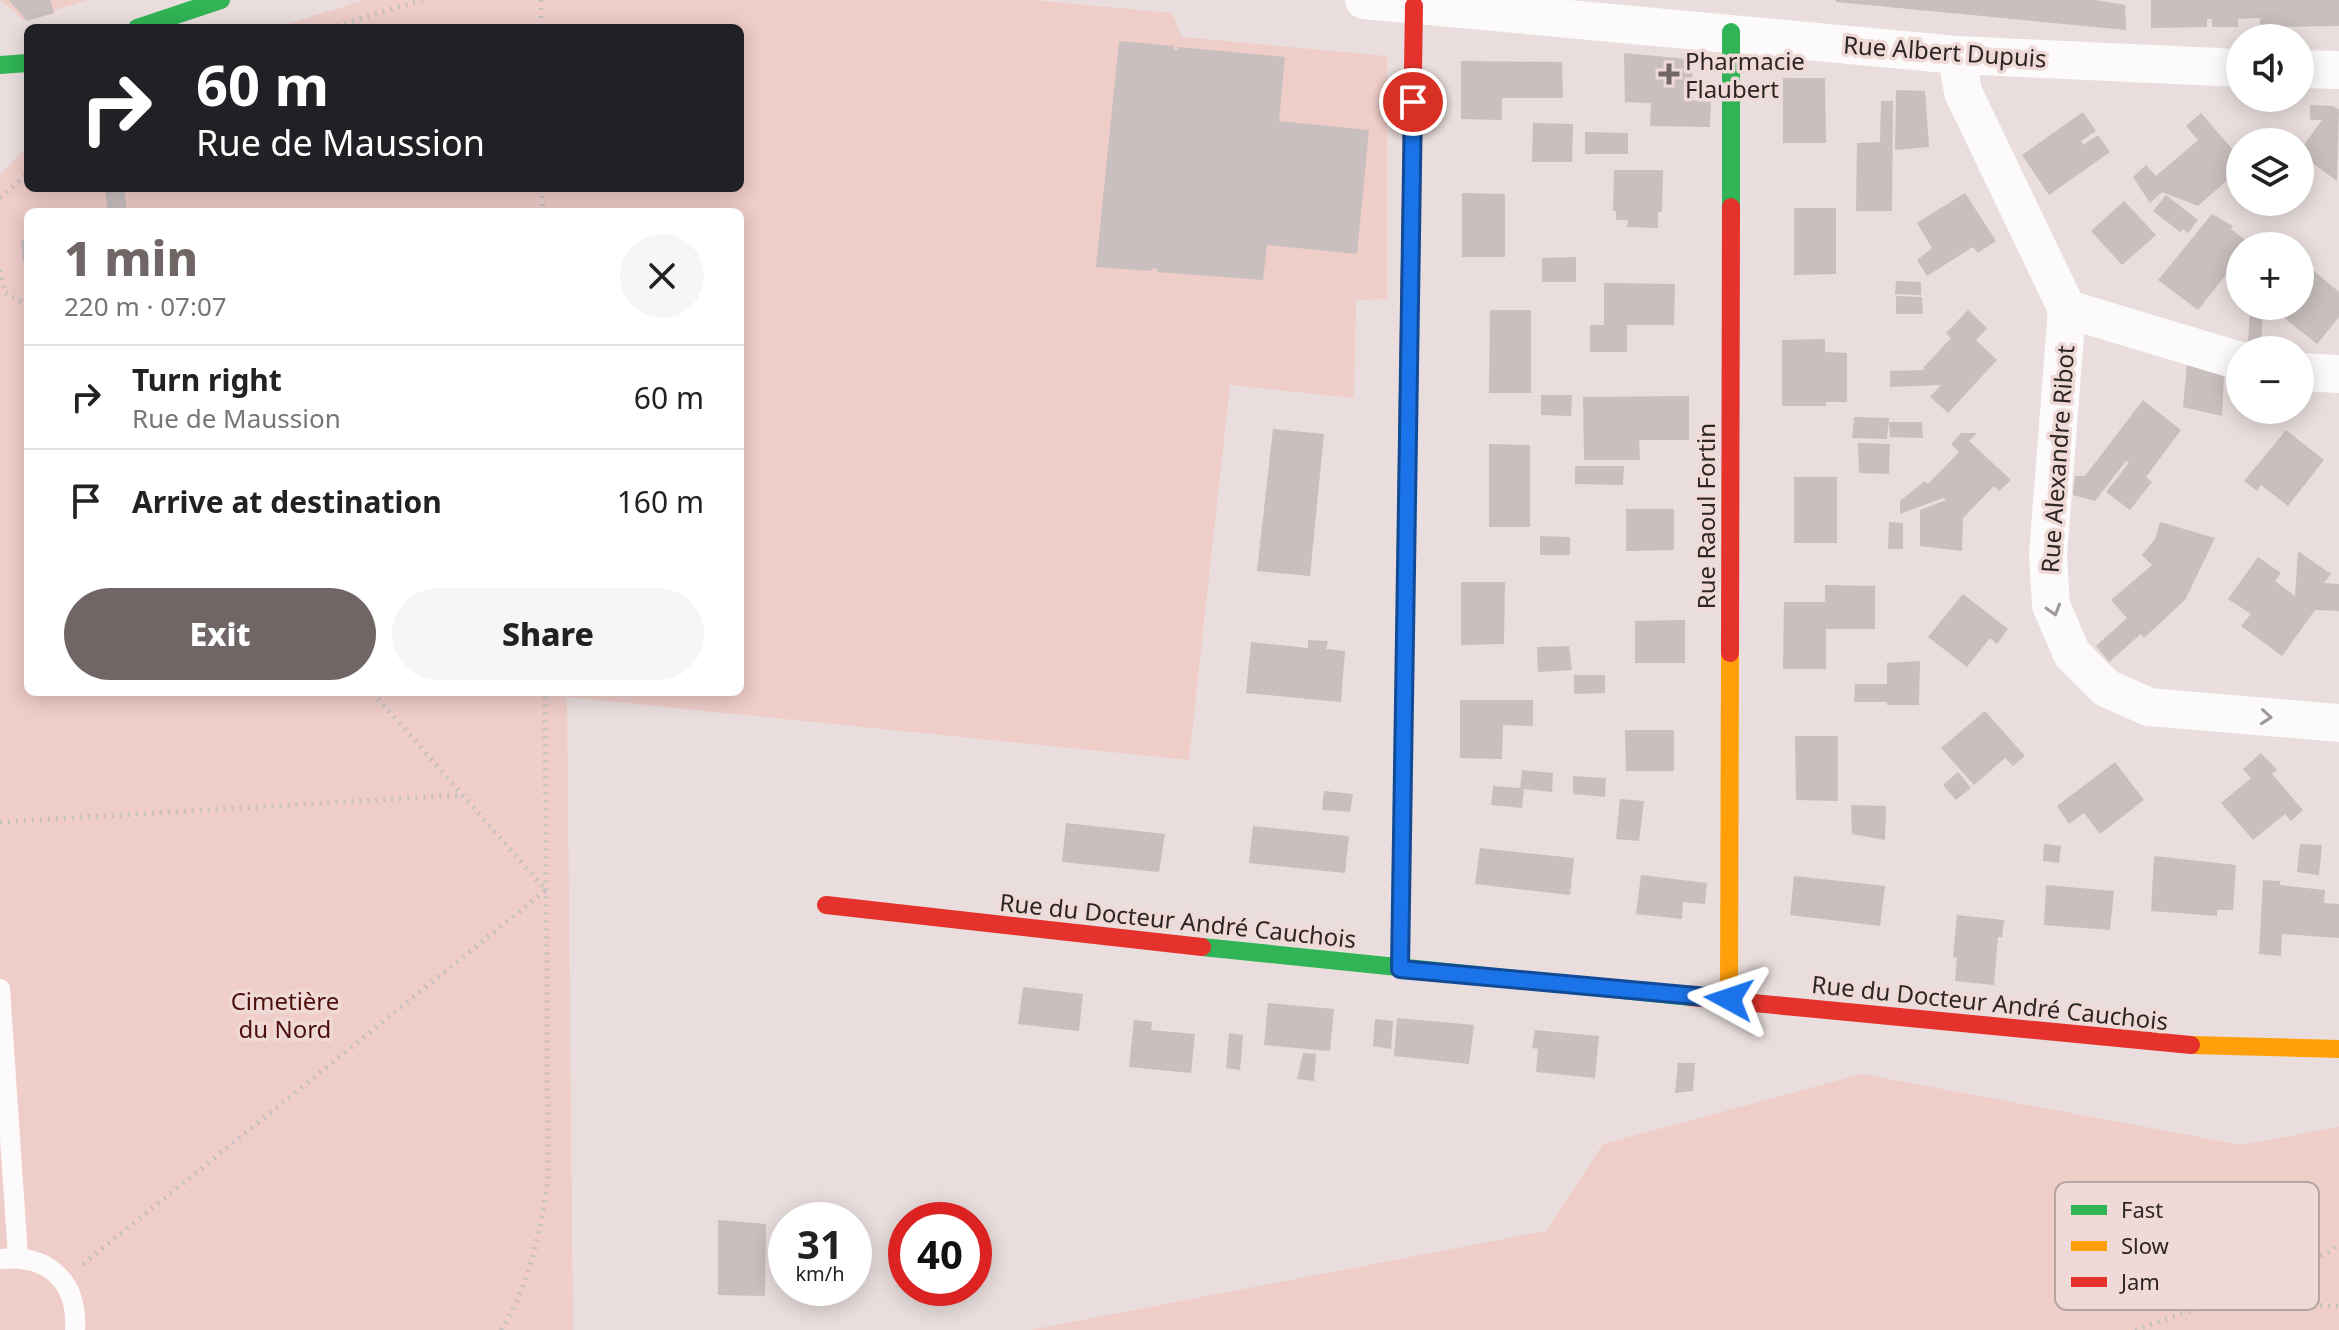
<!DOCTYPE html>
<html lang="en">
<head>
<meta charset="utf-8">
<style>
	body { margin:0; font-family:"Noto Sans",sans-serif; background:#f6f6f6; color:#222; height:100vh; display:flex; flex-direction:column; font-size:30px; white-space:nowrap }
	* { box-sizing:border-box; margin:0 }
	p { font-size:26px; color:#767676 }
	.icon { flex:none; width:44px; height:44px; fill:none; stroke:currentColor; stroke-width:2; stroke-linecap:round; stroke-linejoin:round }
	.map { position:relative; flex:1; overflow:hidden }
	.drawer { position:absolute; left:24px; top:208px; width:720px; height:488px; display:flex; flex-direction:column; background:#fff; border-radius:12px; box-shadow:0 4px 20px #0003 }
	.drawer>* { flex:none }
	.guide { position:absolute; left:24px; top:24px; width:720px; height:168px; border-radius:12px; box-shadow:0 4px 20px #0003; background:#202124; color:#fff; overflow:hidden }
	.fabs { position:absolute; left:2226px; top:24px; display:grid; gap:16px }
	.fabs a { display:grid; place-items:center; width:88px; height:88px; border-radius:50%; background:#fff; box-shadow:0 4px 20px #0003; font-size:40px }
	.speed { position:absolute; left:768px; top:1202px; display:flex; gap:16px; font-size:40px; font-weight:700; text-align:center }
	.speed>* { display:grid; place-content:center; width:104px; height:104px; border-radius:50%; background:#fff; box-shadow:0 4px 20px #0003; line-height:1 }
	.speed small { font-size:20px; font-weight:400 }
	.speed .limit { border:12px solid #d22; background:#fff; color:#111 }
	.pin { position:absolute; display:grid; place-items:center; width:68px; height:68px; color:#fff; margin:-34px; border:4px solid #fff; border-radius:50%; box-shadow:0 2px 8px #0007 }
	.me { position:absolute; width:88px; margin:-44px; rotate:275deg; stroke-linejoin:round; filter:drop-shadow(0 0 6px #0008) }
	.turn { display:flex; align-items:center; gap:28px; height:168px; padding:0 40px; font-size:36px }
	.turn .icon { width:104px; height:104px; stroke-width:2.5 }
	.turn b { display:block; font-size:56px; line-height:68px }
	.round { display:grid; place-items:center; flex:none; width:84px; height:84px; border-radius:42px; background:#f6f6f6 }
	.head { display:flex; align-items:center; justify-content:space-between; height:136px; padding:0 40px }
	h1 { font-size:48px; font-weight:800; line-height:60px; color:#6f6665 }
	.primary-button { display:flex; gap:16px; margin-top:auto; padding:16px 40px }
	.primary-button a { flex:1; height:92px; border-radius:48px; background:#6f6665; color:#fff; font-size:32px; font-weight:800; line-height:92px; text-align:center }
	.primary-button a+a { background:#f6f6f6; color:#222 }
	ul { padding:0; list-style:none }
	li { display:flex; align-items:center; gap:24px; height:104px; padding:0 40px; border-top:2px solid #e0e0e0 }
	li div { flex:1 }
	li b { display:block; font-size:30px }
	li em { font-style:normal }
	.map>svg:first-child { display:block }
	.green { fill:#efcdc9; fill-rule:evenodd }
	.building { fill:#c8bfbe }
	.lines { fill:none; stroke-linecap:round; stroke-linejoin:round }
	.path { stroke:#c5c1c0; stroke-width:5; stroke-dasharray:2 6; stroke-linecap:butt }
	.lane { stroke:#fcfafa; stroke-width:20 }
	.street { stroke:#fcfafa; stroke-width:38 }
	.fast { stroke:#30b455; stroke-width:18 }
	.slow { stroke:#ff9f0a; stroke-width:18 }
	.jam { stroke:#e5322d; stroke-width:18 }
	.oneway { stroke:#9f9b9a }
	.route-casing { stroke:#114b97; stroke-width:20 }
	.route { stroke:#1a73e8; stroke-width:14 }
	.poi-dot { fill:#6f6665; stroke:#efdad7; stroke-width:3 }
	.labels { text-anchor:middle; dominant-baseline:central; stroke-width:7; stroke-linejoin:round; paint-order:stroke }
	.street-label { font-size:24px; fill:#2e2625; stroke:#efdad7 }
	.poi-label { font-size:24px; fill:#2e2625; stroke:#efdad7; text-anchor:start }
	.park-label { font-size:24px; fill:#4e100d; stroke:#efdad7 }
	.key { fill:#efdad7; stroke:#b5a4a2; stroke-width:2 }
	.key-label { font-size:22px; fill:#2e2625 }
</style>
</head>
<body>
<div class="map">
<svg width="2339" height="1330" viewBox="0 0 2339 1330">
	<rect width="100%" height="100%" fill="#e9dedd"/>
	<g class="green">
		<polygon points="1,0 88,0 23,20"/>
		<path d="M365,0H1032L1172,13L1182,37L1387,56V299L1356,300L1354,398L1230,385L1189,760L567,697L573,1330H0V175L28,146V188H740V28H274ZM28,212H740V692H28Z"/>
		<polygon points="1862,1074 2242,1145 2339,1127 2339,1330 1030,1330 1546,1231 1603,1144"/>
	</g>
	<g class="building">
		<polygon points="9,0 50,0 54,13 27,21"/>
		<polygon points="1836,0 2095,0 2125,5 2126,30 1836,2"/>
		<polygon points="2151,0 2339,0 2339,26 2260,27 2260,18 2238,19 2238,27 2212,27 2212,19 2207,19 2207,27 2151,28"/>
		<polygon points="1119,41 1174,46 1173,50 1178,50 1178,47 1285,57 1279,121 1369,130 1357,254 1267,245 1263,280 1157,272 1157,269 1152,268 1151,271 1096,267"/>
		<polygon points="1624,53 1688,59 1693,68 1690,100 1711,102 1710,127 1650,126 1651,103 1625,102"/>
		<polygon points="1461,61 1562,62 1563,98 1502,98 1502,120 1461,119"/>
		<polygon points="1783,78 1825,78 1826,143 1783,143"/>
		<polygon points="1896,90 1925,91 1929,147 1895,150"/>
		<polygon points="1881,101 1893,101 1892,211 1856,211 1857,143 1880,142"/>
		<polygon points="2310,105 2333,106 2339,110 2337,181 2300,154 2300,150 2322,120 2310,120"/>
		<polygon points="2083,112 2096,131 2081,141 2083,145 2098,135 2110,152 2049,195 2022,155"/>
		<polygon points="2201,113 2240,158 2240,176 2237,180 2233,175 2198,206 2162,192 2150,203 2133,177 2146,165 2156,176 2198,140 2186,126"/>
		<polygon points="1533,123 1573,124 1572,162 1532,162"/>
		<polygon points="1585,132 1628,133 1628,154 1585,154"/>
		<polygon points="1614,170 1663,170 1662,212 1658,212 1658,228 1627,227 1628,220 1616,220 1616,211 1613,211"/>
		<polygon points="124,188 127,212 108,212 105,189"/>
		<polygon points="1462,193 1505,194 1505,257 1462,257"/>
		<polygon points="1965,193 1996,241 1978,253 1973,247 1927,276 1917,260 1932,248 1917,223"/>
		<polygon points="2166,195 2198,220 2188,233 2183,229 2180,232 2153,211"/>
		<polygon points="2124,201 2156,235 2122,265 2091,231"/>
		<polygon points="1794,208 1836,208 1836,274 1794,275"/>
		<polygon points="2212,214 2233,226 2231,229 2250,244 2240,246 2240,257 2198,310 2158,280"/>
		<polygon points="28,239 28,261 23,262 21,240"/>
		<polygon points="1576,257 1576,282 1542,282 1542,258"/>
		<polygon points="2314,271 2339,292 2339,317 2317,344 2279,314 2280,312 2277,310 2280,306 2300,306 2300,287"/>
		<polygon points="1896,281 1921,282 1921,295 1895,294"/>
		<polygon points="1604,283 1675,284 1674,325 1627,325 1627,352 1590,352 1590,325 1604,325"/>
		<polygon points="1896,296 1922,297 1923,314 1896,314"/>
		<polygon points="1490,310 1531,310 1531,393 1489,393"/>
		<polygon points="1968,310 1987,328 1976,340 1997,360 1948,413 1930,397 1941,385 1890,387 1890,371 1925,370 1923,368 1951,338 1946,333"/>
		<polygon points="2250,313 2263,313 2261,342 2248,341"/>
		<polygon points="1825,339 1825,352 1847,353 1847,402 1826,402 1826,406 1782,406 1782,340"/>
		<polygon points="2187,365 2224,376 2222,416 2183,407"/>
		<polygon points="1541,395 1572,395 1571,416 1541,415"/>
		<polygon points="1689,396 1689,440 1639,440 1640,460 1584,460 1583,397"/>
		<polygon points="2143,400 2181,430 2146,477 2152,482 2130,510 2106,492 2129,463 2126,461 2095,501 2073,495 2075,476 2085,476"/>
		<polygon points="1854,417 1889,418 1887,439 1852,438"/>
		<polygon points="1889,422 1922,422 1923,438 1890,437"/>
		<polygon points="1273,429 1324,434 1310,576 1257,571"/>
		<polygon points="2286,430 2324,460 2288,506 2261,485 2257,491 2244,481"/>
		<polygon points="1961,433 1977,433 1969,441 2011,480 1999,491 1994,486 1963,518 1962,551 1920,546 1920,510 1946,500 1943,498 1900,514 1900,501 1925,481 1928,484 1959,452 1951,444"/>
		<polygon points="1858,443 1890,444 1889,474 1859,473"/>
		<polygon points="1489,444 1530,445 1530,527 1489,527"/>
		<polygon points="1575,466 1624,466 1623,485 1575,484"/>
		<rect x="1794" y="477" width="43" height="66"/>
		<polygon points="1626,509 1674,509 1674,550 1626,551"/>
		<polygon points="1889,522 1903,523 1903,549 1888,549"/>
		<polygon points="2160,522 2215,538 2185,600 2144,638 2141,634 2109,662 2096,646 2127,618 2111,600 2152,565 2142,555 2155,539"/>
		<polygon points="1540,536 1570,537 1570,555 1540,555"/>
		<polygon points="2298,551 2331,574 2324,583 2339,584 2339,611 2315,610 2282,656 2241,626 2251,614 2228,599 2258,557 2281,573 2275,581 2295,596"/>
		<polygon points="1461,582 1505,582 1504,644 1461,645"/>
		<polygon points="1825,585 1875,586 1875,629 1826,629 1826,669 1783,669 1784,602 1825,602"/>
		<polygon points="1963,594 2008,629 1997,644 1990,638 1967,667 1928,637"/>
		<polygon points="1685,620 1685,663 1635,663 1635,621"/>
		<polygon points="1308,640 1328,641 1326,649 1345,651 1341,702 1246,693 1251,642 1308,648"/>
		<polygon points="1569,646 1572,670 1538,672 1537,647"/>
		<polygon points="1920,661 1919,705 1887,705 1887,702 1854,702 1855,684 1887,684 1887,663"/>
		<polygon points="1574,675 1605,675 1605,693 1574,694"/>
		<polygon points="1460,700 1533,700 1533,726 1503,725 1502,759 1460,758"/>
		<polygon points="1985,711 2025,756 2013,766 2005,758 1974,785 1941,748"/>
		<polygon points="1625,730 1674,730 1674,771 1626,771"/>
		<polygon points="1795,736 1838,736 1838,801 1796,800"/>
		<polygon points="2261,753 2277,770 2272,774 2303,810 2291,821 2285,814 2253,840 2221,803 2251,778 2243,769"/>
		<polygon points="2115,762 2144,800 2100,834 2084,813 2069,824 2057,806"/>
		<polygon points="1522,770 1553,773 1552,792 1524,789 1522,808 1491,805 1493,786 1520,788"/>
		<polygon points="1958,772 1971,788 1956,800 1943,785"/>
		<polygon points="1573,776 1606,778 1605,797 1573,794"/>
		<polygon points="1324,791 1353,794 1350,812 1322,810"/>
		<polygon points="1620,799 1644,801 1639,841 1616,839"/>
		<polygon points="1851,805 1886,806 1885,840 1852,834"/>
		<polygon points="1066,823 1165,834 1159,872 1062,862"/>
		<polygon points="1253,826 1349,836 1345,873 1249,863"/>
		<polygon points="2044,844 2061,846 2059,863 2043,861"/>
		<polygon points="2300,844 2322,845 2319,875 2297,872"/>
		<polygon points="1480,848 1574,858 1570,895 1475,884"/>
		<polygon points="2154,856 2236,865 2233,910 2217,910 2217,916 2151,911"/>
		<polygon points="1641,875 1707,883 1705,904 1683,902 1682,919 1636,914"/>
		<polygon points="1794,876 1885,886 1880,926 1790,915"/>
		<polygon points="2263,880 2280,881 2280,885 2325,890 2324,903 2339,904 2339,938 2282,934 2281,956 2259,954"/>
		<polygon points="2046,885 2114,891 2110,930 2044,925"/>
		<polygon points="1957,915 2004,920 2002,937 1998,937 1994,985 1955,981 1957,958 1953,957"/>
		<polygon points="1023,987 1083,994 1079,1031 1018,1024"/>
		<polygon points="1268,1003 1334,1009 1330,1051 1264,1045"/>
		<polygon points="1397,1018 1474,1025 1469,1064 1394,1056"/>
		<polygon points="1375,1019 1393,1021 1391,1049 1373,1046"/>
		<polygon points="1134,1020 1152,1022 1151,1030 1195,1034 1191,1073 1129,1067"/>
		<polygon points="1535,1030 1599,1036 1595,1078 1536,1072 1538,1049 1532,1048"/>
		<polygon points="1229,1033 1243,1035 1240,1070 1226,1068"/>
		<polygon points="1303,1053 1316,1054 1314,1081 1297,1079"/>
		<polygon points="1678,1063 1695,1063 1693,1091 1675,1093"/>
		<polygon points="718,1220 766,1224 765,1296 718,1295"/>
	</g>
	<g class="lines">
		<g class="path">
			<polyline points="541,0 541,28"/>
			<polyline points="329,28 422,0"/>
			<polyline points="542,188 543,212"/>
			<polyline points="0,198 28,173"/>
			<polyline points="0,270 5,293 28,305"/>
			<polyline points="0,822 462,795"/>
			<polyline points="83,1264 546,890 372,692"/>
			<polyline points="2260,1288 2294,1305 2339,1306"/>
			<path d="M501,1330C530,1285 539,1234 548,1182L545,692"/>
			<polyline points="2135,1330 2259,1287 2333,1250 2339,1242"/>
		</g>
		<g class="lane">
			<polyline points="0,989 18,1257"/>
			<path d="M0,1259C48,1254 78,1281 75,1330"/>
		</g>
		<g class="street">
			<polyline points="1364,0 1957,55 2240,68"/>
			<polyline points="1957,55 1963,92 2067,309 2240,361"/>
			<polyline points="2300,69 2339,70"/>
			<polyline points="2067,309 2048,555 2051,605 2072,654 2106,688 2149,707 2339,723"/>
			<polyline points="2300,372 2339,374"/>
		</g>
		<g class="fast">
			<polyline points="137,28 221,0"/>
			<polyline points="0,65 28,63"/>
			<polyline points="1731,207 1731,32"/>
			<polyline points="1202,947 1691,997"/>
			<polyline points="1400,969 1408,390"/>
		</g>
		<g class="slow">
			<polyline points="1729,999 1730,653"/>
			<polyline points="2191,1045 2339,1049"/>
		</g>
		<g class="jam">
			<polyline points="1408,390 1414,6"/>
			<polyline points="1730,653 1731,207"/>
			<polyline points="826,905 1202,947"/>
			<polyline points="1691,997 2191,1045"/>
		</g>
	</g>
	<defs><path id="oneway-chevron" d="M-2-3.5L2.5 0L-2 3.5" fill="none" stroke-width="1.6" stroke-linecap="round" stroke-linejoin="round" transform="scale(2)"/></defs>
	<g class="oneway">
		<use href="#oneway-chevron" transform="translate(2054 610) rotate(73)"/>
		<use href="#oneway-chevron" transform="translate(2266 717) rotate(5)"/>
	</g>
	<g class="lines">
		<g class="route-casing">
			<polyline id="route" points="1413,102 1400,969 1729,999"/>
		</g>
		<use href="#route" class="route"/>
	</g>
	<path class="poi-dot" d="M1665 62h8v8h8v8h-8v8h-8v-8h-8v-8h8z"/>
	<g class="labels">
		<g class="street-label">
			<text transform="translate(1945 51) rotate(4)">Rue Albert Dupuis</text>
			<text transform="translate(2057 459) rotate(-86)">Rue Alexandre Ribot</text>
			<text transform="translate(1705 516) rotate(-90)">Rue Raoul Fortin</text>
			<text transform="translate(1178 920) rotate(6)">Rue du Docteur André Cauchois</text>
			<text transform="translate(1990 1002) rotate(6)">Rue du Docteur André Cauchois</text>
		</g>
		<g class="poi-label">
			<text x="1685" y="60">Pharmacie<tspan x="1685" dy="28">Flaubert</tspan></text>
		</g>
		<g class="park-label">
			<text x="285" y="1000">Cimetière<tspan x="285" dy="28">du Nord</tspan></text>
		</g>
	</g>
	<rect x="2055" y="1182" width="264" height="128" rx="12" class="key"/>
	<rect x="2071" y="1205" width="36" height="10" fill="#30b455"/>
	<rect x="2071" y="1241" width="36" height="10" fill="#ff9f0a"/>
	<rect x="2071" y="1277" width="36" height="10" fill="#e5322d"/>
	<g class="key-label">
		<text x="2121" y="1218">Fast</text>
		<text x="2121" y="1254">Slow</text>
		<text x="2121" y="1290">Jam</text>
	</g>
</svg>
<div class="fabs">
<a><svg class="icon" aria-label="sound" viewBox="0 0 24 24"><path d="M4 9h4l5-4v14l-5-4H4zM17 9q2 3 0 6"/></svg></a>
<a><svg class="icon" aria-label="layers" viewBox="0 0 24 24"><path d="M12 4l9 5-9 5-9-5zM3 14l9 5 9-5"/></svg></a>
<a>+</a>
<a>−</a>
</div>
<div class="speed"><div>31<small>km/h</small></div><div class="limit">40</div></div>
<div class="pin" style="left:1413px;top:102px;background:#d93025"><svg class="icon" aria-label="arrive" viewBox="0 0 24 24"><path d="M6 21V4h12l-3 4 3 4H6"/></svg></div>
<svg class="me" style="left:1729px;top:999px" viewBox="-20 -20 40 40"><path d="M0-17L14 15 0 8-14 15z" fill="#1a73e8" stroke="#fff" stroke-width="4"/></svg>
<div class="guide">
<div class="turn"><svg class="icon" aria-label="right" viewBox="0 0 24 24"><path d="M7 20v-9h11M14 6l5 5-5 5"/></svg><div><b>60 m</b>Rue de Maussion</div></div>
</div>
<section class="drawer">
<div class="head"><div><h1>1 min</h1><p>220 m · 07:07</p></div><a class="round"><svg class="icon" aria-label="close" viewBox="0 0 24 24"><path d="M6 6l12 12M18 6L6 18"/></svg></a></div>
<ul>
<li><svg class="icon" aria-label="right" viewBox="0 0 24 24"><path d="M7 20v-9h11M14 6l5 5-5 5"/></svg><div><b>Turn right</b><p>Rue de Maussion</p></div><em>60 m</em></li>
<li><svg class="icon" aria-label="arrive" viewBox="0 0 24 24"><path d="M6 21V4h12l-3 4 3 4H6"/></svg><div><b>Arrive at destination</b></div><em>160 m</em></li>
</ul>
<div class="primary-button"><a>Exit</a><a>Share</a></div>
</section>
</div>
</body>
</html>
